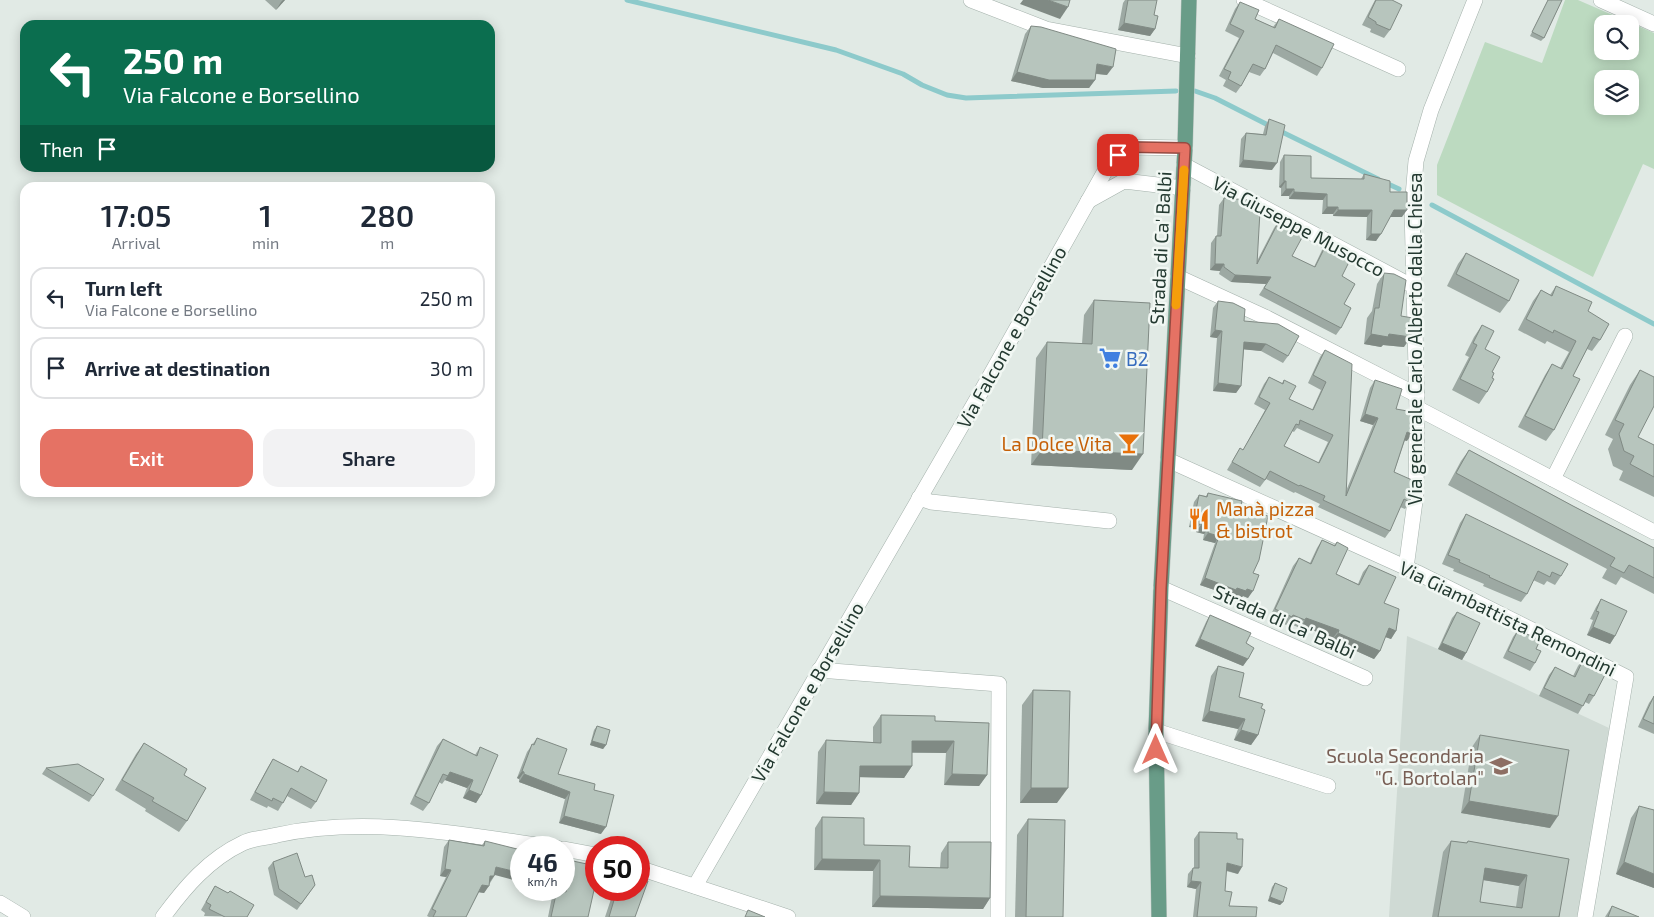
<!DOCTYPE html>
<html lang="en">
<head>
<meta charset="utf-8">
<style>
	body { margin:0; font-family:"Exo 2",sans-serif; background:#f2f2f3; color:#1f2937; height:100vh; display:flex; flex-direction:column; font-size:19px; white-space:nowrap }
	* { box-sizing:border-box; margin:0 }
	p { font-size:16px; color:#747a83 }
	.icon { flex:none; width:28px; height:28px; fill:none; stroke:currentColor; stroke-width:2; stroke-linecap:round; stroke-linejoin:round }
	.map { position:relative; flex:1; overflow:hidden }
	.details { position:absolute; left:20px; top:182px; width:475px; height:315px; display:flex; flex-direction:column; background:#fff; border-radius:15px; box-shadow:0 2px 12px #0003 }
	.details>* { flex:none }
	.top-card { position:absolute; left:20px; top:20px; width:475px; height:152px; border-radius:15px; box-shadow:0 2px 12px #0003; background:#0b6e4f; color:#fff; overflow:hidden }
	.tools { position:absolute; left:1594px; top:15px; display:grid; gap:10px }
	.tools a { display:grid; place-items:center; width:45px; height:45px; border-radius:10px; background:#fff; box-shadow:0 2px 12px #0003; font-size:25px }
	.speed { position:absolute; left:510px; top:836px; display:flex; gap:10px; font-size:25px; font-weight:700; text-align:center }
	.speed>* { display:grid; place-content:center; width:65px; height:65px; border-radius:50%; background:#fff; box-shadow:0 2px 12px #0003; line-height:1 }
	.speed small { font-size:12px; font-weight:400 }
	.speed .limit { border:8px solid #d22; background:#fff; color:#111 }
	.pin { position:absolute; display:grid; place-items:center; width:42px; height:42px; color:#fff; margin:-21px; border-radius:10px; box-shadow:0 2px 8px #0006 }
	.me { position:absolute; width:55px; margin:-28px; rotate:0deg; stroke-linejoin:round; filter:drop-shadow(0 0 4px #0008) }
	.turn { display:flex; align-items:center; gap:18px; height:105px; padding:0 20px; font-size:22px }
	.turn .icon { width:65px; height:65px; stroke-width:2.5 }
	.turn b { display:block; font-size:35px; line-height:42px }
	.then { display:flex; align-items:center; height:48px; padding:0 20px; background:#0003; gap:10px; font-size:19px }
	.eta { display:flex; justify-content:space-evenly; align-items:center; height:85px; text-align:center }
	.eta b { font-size:30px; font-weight:600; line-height:35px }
	.button { display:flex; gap:10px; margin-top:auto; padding:10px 20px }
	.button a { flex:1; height:58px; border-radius:15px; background:#e57264; color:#fff; font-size:20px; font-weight:600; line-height:58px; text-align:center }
	.button a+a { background:#f2f2f3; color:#1f2937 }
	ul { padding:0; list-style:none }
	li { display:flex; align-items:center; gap:15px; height:62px; margin:0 10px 8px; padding:0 10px; border:2px solid #e0e1e3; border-radius:15px }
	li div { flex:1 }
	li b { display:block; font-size:19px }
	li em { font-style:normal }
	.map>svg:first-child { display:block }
	.built { fill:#cfdad4 }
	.green { fill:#bcdac0; fill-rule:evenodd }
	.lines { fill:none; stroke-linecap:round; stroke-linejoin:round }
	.stream { stroke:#8dcacb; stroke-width:5 }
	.minor-casing { stroke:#a4b1ab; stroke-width:16 }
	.major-casing { stroke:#bdc4c1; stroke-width:16 }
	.minor { stroke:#fff; stroke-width:15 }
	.major { stroke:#699c88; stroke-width:15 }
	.wall { fill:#9da9a3; fill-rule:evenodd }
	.shaded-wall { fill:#808a84 }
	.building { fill:#b7c5bd; stroke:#808a84; fill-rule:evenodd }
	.route-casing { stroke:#954a41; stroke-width:12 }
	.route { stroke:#e57264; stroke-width:9 }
	.slow { stroke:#f59e0b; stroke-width:9 }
	.labels { text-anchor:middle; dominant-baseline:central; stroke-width:5; stroke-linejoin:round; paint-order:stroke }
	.street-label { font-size:19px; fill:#233930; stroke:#f1f7f3 }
	.shop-label { font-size:19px; fill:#366cbe; stroke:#f1f7f3; text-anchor:start }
	.food-label { font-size:19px; fill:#c56008; stroke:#f1f7f3; text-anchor:end }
	.education-label { font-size:19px; fill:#785e54; stroke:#f1f7f3; text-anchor:end }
</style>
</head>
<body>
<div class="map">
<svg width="1654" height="917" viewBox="0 0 1654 917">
	<rect width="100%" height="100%" fill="#e1eae5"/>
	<polygon class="built" points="1407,636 1464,660 1609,728 1578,917 1389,917"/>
	<path class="green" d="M1565,0H1578L1654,33V169L1643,164L1593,277L1437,195V165L1485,42L1542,63ZM1602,24H1630V51H1602ZM1602,79H1630V106H1602Z"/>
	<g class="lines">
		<g class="stream">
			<polyline points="627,0 836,50 903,74 922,85 947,95 966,98 1176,91"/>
			<polyline points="1195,91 1215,98 1270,126"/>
			<polyline points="1278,130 1378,179"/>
			<polyline points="1386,183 1399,189"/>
			<polyline points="1432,205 1654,324"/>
		</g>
		<g class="minor-casing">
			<g id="minor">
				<polyline points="971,0 1046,29 1188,56"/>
				<polyline points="1244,0 1398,69"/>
				<polyline points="1601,0 1654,24"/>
				<polyline points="1184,165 1406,283"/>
				<polyline points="1088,201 1124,181 1183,188"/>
				<polyline points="1178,277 1265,317 1417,395"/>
				<polyline points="1417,408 1654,532"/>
				<polyline points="1168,460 1418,573 1626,677 1585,917"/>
				<polyline points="1553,479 1625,336"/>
				<polyline points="919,498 931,502 1109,521"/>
				<polyline points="1406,568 1416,494 1417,408 1412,208 1416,161 1431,110 1475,0"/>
				<polyline points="1161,588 1365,678"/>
				<polyline points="819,670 999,684 998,917"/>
				<polyline points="1156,731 1328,786"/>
				<polyline points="564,849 596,855"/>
				<polyline points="639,868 788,917"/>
				<polyline points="695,886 977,399 1109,164 1127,147 1185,148"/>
				<polyline points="0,903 23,917"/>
				<path d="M163,917C185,887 209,859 243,843C253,838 266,838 277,835C368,815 465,835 557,848"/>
			</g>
		</g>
		<g class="major-casing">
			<polyline id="major" points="1159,917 1156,731 1161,588 1185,148 1189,0"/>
		</g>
		<use href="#minor" class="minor"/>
		<use href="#major" class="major"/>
	</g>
	<g class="wall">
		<polygon points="265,0 285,0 276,10"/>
		<polygon points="1125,0 1155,0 1154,15 1155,29 1150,36 1118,30 1123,3"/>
		<polygon points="1375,0 1392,0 1390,30 1384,38 1370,32 1371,29 1362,25"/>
		<polygon points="1548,0 1562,0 1544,38 1541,41 1530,36"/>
		<polygon points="1240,2 1255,19 1273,27 1279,19 1322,68 1317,76 1273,53 1265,69 1260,76 1249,72 1241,86 1236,93 1223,86 1226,80 1219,76 1239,38 1225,31 1235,9"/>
		<polygon points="1031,26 1107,75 1096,74 1095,80 1089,88 1043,88 1011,81 1025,34"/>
		<polygon points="1269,119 1272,170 1239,167 1241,139 1246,133 1263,134 1265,126"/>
		<polygon points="1284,155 1311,178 1361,179 1364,174 1390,192 1402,217 1390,217 1376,241 1366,240 1367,217 1333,216 1333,214 1322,214 1323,200 1289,199 1289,196 1281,196 1281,188 1279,187 1280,162"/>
		<polygon points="1224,198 1251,209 1257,261 1274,228 1279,221 1292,256 1314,267 1322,250 1327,243 1342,276 1344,304 1341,328 1336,335 1259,295 1266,284 1231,282 1219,274 1220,271 1210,270 1211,243 1216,236 1217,236 1219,205"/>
		<polygon points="1466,253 1509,301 1500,313 1447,286 1458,264"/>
		<polygon points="1384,273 1401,316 1404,347 1383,345 1381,347 1364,344 1367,318 1372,311 1377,284"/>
		<polygon points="1556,286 1588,311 1600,340 1592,351 1587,349 1573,376 1554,430 1546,441 1518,427 1545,375 1552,364 1560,368 1569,352 1547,341 1545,344 1518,330 1533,301 1541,290 1550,295"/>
		<polygon points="1094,300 1132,470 1031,465 1036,358 1047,342 1082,344 1084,315"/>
		<polygon points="1218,301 1244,321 1288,356 1283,363 1261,351 1244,349 1241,386 1236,393 1213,391 1217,338 1210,337 1213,308"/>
		<polygon points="1482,325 1485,349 1492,372 1492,378 1487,392 1479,404 1452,390 1469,357 1465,355 1474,337"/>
		<path d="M1325,350L1346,491L1373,425L1360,421L1370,388L1375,380L1396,409L1407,441L1405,440L1394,472L1410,502L1405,509L1400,507L1390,531L1385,538L1318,507L1320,504L1295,492L1294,493L1266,479L1260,487L1227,470L1240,448L1243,450L1265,410L1254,404L1264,384L1269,377L1282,383L1284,380L1289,399L1312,410L1321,390L1308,383L1320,357ZM1297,428L1328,442L1318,463L1284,446L1292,431L1294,432Z"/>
		<polygon points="1640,370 1638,437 1654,445 1654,497 1619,480 1623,471 1613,466 1608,449 1613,439 1605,435 1630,385"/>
		<polygon points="1469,450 1573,506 1654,548 1654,594 1621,577 1616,585 1602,578 1607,569 1448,485 1461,461"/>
		<polygon points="1208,493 1240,509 1253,573 1248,598 1243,596 1241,598 1233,595 1232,596 1200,585 1215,543 1203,540 1204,534 1196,532 1197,528 1189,527 1194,502 1199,495 1206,496"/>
		<polygon points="1466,514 1561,576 1555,585 1547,581 1544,585 1533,580 1527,594 1521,602 1483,586 1484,584 1453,571 1454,569 1442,564 1460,523"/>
		<polygon points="1322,540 1334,545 1337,542 1336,574 1358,584 1363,572 1369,565 1384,603 1396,631 1391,639 1385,637 1380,651 1374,659 1332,640 1333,638 1302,626 1300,628 1288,623 1286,625 1270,617 1293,566 1299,558 1310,563 1317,548"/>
		<polygon points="1601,599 1615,636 1610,644 1587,635 1593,620 1590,619 1596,607"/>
		<polygon points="1457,612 1466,653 1462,660 1438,649 1452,618"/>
		<polygon points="1210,615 1246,643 1248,659 1243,666 1195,646 1206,622"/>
		<polygon points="1518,630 1536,649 1535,663 1530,671 1503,658 1513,637"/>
		<polygon points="1584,658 1594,696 1589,704 1585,702 1578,714 1539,696 1549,675 1555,667 1573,676 1578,666"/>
		<polygon points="1218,666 1239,697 1261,708 1258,735 1251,745 1234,740 1238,729 1202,721 1211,676"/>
		<polygon points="1033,690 1057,803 1020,803 1022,705"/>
		<polygon points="1654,696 1654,734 1638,727 1649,703"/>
		<polygon points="881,715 935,721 987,775 979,786 944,785 946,753 912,753 912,766 904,778 859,777 859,793 851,805 816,804 818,752 826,740 873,742 873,727"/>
		<polygon points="597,726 606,745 603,749 590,745 594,730"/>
		<polygon points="1480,735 1550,828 1461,813 1472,747"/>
		<polygon points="537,738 558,774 594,790 601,834 559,823 565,799 519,782 519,779 517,778 527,752"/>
		<polygon points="443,739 475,755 480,747 481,795 476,803 463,798 467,788 445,780 442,784 439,782 429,803 423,811 410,804 437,746"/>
		<polygon points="144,743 184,775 187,821 179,832 145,811 146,809 115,790 136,754"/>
		<polygon points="273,759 297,772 301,766 316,802 311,809 287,796 278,811 268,806 267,808 250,800 268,767"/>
		<polygon points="46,768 93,796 89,802 42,774"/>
		<polygon points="1639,806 1654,888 1616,874 1631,818"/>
		<polygon points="822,817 864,845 909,867 940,868 941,853 948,842 990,898 983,909 872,907 873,871 814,870 815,828"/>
		<polygon points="1028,819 1063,917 1015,917 1017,835"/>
		<polygon points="1199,832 1238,874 1226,871 1225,891 1229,906 1256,917 1193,917 1196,889 1187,887 1188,874 1193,868 1194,868 1194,839"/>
		<polygon points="449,840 482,845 485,841 495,875 484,893 479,892 466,917 429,917 427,916 446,877 440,876 444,847"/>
		<path d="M1451,841L1466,843L1468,841L1569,859L1559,917H1432L1443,852ZM1483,880L1519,886L1516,907L1480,902Z"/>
		<polygon points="573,861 588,917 548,917 552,897 557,890 563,891 568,868"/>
		<polygon points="273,862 305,877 315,885 297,910 274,895 268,868"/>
		<polygon points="1275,883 1283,902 1280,905 1268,901 1272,887"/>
		<polygon points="215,886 228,893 247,917 204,916 205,913 201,910 210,894"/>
		<polygon points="614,890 639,890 635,917 605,917"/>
		<polygon points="1612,906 1639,917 1605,917"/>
	</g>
	<g class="shaded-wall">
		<polygon points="283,0 285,0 276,10 281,2"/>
		<polygon points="1023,0 1048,0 1068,7 1060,19 1020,4"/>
		<polygon points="1124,23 1155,29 1150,36 1118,30"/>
		<polygon points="1097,64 1113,67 1107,75 1091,73"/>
		<polygon points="1017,72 1095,80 1089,88 1043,88 1011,81"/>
		<polygon points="1243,160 1277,163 1272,170 1239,167"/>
		<polygon points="1284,181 1286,181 1281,188 1279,187"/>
		<polygon points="1286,189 1294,189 1289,196 1281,196"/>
		<polygon points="1294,192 1327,194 1323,200 1289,199"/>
		<polygon points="1327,207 1338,207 1333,214 1322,214"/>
		<polygon points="1338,210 1372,210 1367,217 1333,216"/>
		<polygon points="1394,210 1407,210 1402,217 1389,217"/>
		<polygon points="1371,234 1381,234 1376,241 1366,240"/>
		<polygon points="1215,264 1224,264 1220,271 1210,270"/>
		<polygon points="1235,275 1271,277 1266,284 1231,282"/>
		<polygon points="1215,330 1222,331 1217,338 1210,337"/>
		<polygon points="1371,334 1389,334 1411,337 1404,347 1383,345 1381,347 1364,344"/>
		<polygon points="1244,342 1266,344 1261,351 1239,349"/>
		<polygon points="1218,383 1241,386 1236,393 1213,391"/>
		<polygon points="1365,414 1378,418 1373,425 1360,421"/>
		<polygon points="1407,432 1412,434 1407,441 1402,440"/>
		<polygon points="1042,450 1143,454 1132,470 1031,465"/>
		<polygon points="1194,520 1202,522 1197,528 1189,527"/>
		<polygon points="1201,525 1209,527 1204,534 1196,532"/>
		<polygon points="1208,533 1219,536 1215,543 1203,540"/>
		<polygon points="1205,578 1237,588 1247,589 1253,591 1248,598 1243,596 1241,598 1233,595 1232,596 1200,585"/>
		<polygon points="1306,618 1339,630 1333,638 1302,626"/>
		<polygon points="1593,627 1615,636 1610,644 1587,635"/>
		<polygon points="1389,628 1396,631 1391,639 1383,636"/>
		<polygon points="1338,633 1380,651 1374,659 1332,640"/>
		<polygon points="1200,639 1248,659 1243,666 1195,646"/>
		<polygon points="1442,643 1466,653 1462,660 1438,649"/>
		<polygon points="1209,711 1245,719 1238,729 1202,721"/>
		<polygon points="1241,730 1258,735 1251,745 1234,740"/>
		<polygon points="592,741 606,745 603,749 590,745"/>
		<polygon points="912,741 954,741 946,753 904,752"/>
		<polygon points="860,766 912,766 904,778 852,777"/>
		<polygon points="522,771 524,772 519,779 517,778"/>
		<polygon points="450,772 473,780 467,788 445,780"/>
		<polygon points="524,774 570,792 565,799 519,782"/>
		<polygon points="952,774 987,775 979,786 944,785"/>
		<polygon points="1031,788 1068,788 1057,803 1020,803"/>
		<polygon points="469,790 481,795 476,803 463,798"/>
		<polygon points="824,792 859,793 851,805 816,804"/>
		<polygon points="1469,801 1558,816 1550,828 1461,813"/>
		<polygon points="564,816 606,827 601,834 559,823"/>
		<polygon points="822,859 880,860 873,871 814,870"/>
		<polygon points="1624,862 1654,874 1654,888 1616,874"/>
		<polygon points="1227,863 1242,867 1238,874 1222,869"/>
		<polygon points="496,867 521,873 521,882 491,874"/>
		<polygon points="1485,868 1527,875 1519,886 1477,879"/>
		<polygon points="445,869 451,870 446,877 440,876"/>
		<polygon points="490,876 494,876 489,883"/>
		<polygon points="1191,881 1201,882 1196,889 1187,887"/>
		<polygon points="482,885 489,886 484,893 477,892"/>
		<polygon points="880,896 990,898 983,909 872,907"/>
		<polygon points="1270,897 1283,902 1280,905 1268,901"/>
	</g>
	<g class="building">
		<polygon points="1048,0 1070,0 1068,7"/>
		<polygon points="1128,0 1157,0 1154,15 1158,16 1155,29 1124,23"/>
		<polygon points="1376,0 1392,0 1402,5 1390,30 1376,24 1376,22 1368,17"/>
		<polygon points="1548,0 1562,0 1544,38 1532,32"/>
		<polygon points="1240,2 1259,10 1255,19 1275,28 1279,19 1334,44 1322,68 1276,45 1265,69 1253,64 1241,86 1228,79 1231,72 1224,69 1244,31 1230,24"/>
		<polygon points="1031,26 1041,27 1116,49 1113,67 1097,64 1095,80 1049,80 1017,72"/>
		<polygon points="1269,119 1285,125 1277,163 1243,160 1246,133 1266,135"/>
		<polygon points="1284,155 1311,156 1311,178 1364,179 1364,174 1390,181 1390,192 1407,192 1407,210 1394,210 1381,234 1371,234 1372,210 1338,210 1338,207 1327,207 1327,194 1294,192 1294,189 1286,189 1286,181 1284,181"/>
		<polygon points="1224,198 1248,200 1251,202 1251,209 1260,211 1257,264 1279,221 1290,227 1291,225 1305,232 1292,256 1315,267 1327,243 1352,256 1342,276 1355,284 1344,304 1351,308 1341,328 1264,288 1271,277 1235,275 1224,267 1224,264 1215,264 1216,236 1221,236"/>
		<polygon points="1466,253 1519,280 1509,301 1456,274"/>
		<polygon points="1384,273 1394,274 1406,280 1401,316 1413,318 1411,337 1389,334 1388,337 1371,334 1375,308 1379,308"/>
		<polygon points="1556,286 1592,302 1588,311 1609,324 1600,340 1593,337 1573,376 1580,379 1554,430 1525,416 1552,364 1562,369 1576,341 1554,330 1553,333 1526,319 1541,290 1552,296"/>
		<polygon points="1094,300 1150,303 1143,454 1042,450 1047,342 1092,344"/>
		<polygon points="1218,301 1233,303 1245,309 1244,321 1278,324 1299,336 1288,356 1266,344 1244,342 1241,386 1218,383 1222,331 1215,330"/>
		<polygon points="1482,325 1494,331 1485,349 1500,357 1492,372 1494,373 1492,378 1494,379 1487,392 1460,379 1477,345 1473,343"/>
		<path d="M1325,350L1352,364L1346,496L1378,418L1365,414L1375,380L1402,389L1396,409L1413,412L1412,434L1407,432L1394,472L1412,480L1410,502L1404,499L1390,531L1323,500L1325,496L1300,485L1299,486L1270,471L1265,480L1232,462L1240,448L1243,450L1270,403L1259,397L1269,377L1283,384L1284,380L1296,386L1289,399L1313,410L1326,382L1313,375ZM1300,420L1333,435L1319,463L1284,446L1296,424L1299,425Z"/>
		<polygon points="1640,370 1654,377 1654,406 1638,437 1654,445 1654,477 1630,464 1634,456 1624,451 1619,434 1624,424 1615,420"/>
		<polygon points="1469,450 1573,506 1654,548 1654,578 1629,565 1624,573 1610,566 1615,558 1456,473"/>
		<polygon points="1208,493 1242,501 1240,509 1268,516 1259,560 1253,573 1259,575 1253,591 1247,589 1246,591 1237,588 1236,590 1205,578 1219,536 1208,533 1209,527 1201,525 1202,522 1194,520 1199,495 1207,497"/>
		<polygon points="1466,514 1568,564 1561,576 1552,572 1550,577 1538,571 1527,594 1489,577 1490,576 1459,562 1460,560 1448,555"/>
		<polygon points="1322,540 1335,546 1337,542 1348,548 1336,574 1359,585 1369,565 1396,577 1384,603 1399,609 1396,631 1389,628 1380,651 1338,633 1339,630 1306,618 1305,620 1293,615 1292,617 1275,609 1299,558 1311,564"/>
		<polygon points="1601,599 1627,611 1615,636 1593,627 1599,612 1596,611"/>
		<polygon points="1457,612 1480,623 1466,653 1442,643"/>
		<polygon points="1210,615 1251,633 1246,643 1254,648 1248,659 1200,639"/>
		<polygon points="1518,630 1540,640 1536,649 1541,651 1535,663 1508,651"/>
		<polygon points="1584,658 1608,669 1594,696 1589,694 1583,706 1544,688 1555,667 1575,677"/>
		<polygon points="1218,666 1244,673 1239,697 1263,704 1261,708 1265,710 1258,735 1241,730 1245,719 1209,711"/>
		<polygon points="1033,690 1070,691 1068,788 1031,788"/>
		<polygon points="1654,696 1654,724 1643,719"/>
		<polygon points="881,715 935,716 935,721 989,723 987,775 952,774 954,741 912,741 912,766 860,766 859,793 824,792 826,740 881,743"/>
		<polygon points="597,726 610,730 606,745 592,741"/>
		<polygon points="1480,735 1569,750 1558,816 1469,801"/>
		<polygon points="537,738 567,749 558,774 595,784 594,790 614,795 606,827 564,816 570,792 524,774 524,772 522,771 532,744 534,745"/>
		<polygon points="443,739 477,756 480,747 498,755 481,795 469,790 473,780 450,772 448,776 443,774 429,803 415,796"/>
		<polygon points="144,743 187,769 184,775 206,788 187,821 152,801 154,798 122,780"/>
		<polygon points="273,759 298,772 301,766 327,780 316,802 291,788 283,803 273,798 272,801 255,792"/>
		<polygon points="78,764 104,779 93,796 46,768"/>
		<polygon points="1639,806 1654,810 1654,874 1624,862"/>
		<polygon points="822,817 864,818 864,845 910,846 909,867 948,868 948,842 991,842 990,898 880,896 880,860 822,859"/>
		<polygon points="1028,819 1065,820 1063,917 1026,917"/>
		<polygon points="1199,832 1237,833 1237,839 1243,839 1242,867 1227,863 1225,891 1232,892 1229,906 1257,907 1256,917 1197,917 1201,882 1191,881 1193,868 1199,868"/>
		<polygon points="449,840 484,846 485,841 521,850 521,873 496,867 494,876 490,876 489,886 482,885 466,917 433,917 436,911 432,909 451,870 445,869"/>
		<path d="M1451,841L1467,843L1468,841L1569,859L1559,917H1438ZM1485,868L1527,875L1522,908L1480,902Z"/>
		<polygon points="297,853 305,877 312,875 315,885 301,904 279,889 273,862"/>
		<polygon points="573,861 596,866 596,881 588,917 551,917 557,890 566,892"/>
		<polygon points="639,878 648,881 635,917 609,917 617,890 639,890"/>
		<polygon points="1275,883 1287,888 1283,902 1270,897"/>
		<polygon points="215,886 228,893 230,891 254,905 247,917 225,917 209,909 211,905 206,902"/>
		<polygon points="1612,906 1639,917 1608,917"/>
		<polygon points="748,910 765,917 745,917"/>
	</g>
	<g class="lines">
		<g class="route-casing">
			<polyline id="route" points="1118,155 1127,147 1185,148 1161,588 1156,750"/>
		</g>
		<use href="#route" class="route"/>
		<polyline class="slow" points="1176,305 1184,170"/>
	</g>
	<defs>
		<g id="supermarket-bare" transform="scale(1.725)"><path d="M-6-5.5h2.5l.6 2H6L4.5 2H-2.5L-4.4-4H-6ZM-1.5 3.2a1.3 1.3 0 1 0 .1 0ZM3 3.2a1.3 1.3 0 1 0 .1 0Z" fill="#3f7fe0" stroke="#f1f7f3" stroke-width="2.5" paint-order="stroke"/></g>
		<g id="bar-bare" transform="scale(1.725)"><path d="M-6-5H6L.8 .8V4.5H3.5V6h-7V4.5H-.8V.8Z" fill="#e8710a" stroke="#f1f7f3" stroke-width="2.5" paint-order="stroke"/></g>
		<g id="restaurant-bare" transform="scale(1.725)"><path d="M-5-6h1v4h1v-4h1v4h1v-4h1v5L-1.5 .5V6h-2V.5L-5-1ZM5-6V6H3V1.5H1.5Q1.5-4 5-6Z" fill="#e8710a" stroke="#f1f7f3" stroke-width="2.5" paint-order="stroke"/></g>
		<g id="school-bare" transform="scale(1.725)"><path d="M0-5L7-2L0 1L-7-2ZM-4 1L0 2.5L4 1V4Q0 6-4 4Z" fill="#8d6e63" stroke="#f1f7f3" stroke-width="2.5" paint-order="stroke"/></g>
	</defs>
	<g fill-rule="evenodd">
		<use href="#supermarket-bare" x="1110" y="358"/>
		<use href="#bar-bare" x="1129" y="443"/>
		<use href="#restaurant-bare" x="1199" y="519"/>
		<use href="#school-bare" x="1501" y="766"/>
	</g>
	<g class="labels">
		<g class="street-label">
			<text transform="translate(1299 226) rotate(28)">Via Giuseppe Musocco</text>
			<text transform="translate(1160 248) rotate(-87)">Strada di Ca' Balbi</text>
			<text transform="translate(1011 337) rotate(-61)">Via Falcone e Borsellino</text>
			<text transform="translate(1414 339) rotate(-90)">Via generale Carlo Alberto dalla Chiesa</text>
			<text transform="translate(1508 618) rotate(26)">Via Giambattista Remondini</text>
			<text transform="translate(1285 621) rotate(24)">Strada di Ca' Balbi</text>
			<text transform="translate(807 692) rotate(-60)">Via Falcone e Borsellino</text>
		</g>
		<g class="shop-label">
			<text x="1126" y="358">B2</text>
		</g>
		<g class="food-label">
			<text x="1112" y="443">La Dolce Vita</text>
			<text x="1216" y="508" text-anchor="start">Manà pizza<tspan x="1216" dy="22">&amp; bistrot</tspan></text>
		</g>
		<g class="education-label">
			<text x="1484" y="755">Scuola Secondaria<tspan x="1484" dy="22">"G. Bortolan"</tspan></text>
		</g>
	</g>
</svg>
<div class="tools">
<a><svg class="icon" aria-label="search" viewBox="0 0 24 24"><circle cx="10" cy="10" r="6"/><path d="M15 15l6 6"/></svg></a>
<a><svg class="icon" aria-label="layers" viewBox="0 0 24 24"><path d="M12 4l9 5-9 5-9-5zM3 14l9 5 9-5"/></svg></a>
</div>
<div class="speed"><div>46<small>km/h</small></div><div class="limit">50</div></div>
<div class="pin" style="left:1118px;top:155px;background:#d93025"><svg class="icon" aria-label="arrive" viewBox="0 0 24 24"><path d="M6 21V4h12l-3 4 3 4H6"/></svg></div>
<svg class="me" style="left:1156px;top:750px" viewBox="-20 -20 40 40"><path d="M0-17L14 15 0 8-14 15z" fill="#e57264" stroke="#fff" stroke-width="4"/></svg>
<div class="top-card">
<div class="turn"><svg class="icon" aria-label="left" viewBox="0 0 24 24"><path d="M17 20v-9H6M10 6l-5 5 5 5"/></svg><div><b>250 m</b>Via Falcone e Borsellino</div></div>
<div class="then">Then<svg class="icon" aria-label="arrive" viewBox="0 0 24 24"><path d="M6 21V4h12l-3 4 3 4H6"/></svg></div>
</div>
<section class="details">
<div class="eta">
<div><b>17:05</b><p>Arrival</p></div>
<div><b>1</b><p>min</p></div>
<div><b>280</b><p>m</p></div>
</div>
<ul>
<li><svg class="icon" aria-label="left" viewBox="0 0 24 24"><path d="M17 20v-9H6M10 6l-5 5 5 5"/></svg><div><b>Turn left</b><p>Via Falcone e Borsellino</p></div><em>250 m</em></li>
<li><svg class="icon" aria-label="arrive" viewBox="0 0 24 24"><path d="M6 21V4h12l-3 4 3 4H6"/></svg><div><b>Arrive at destination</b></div><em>30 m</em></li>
</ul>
<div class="button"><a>Exit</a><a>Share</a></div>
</section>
</div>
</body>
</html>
